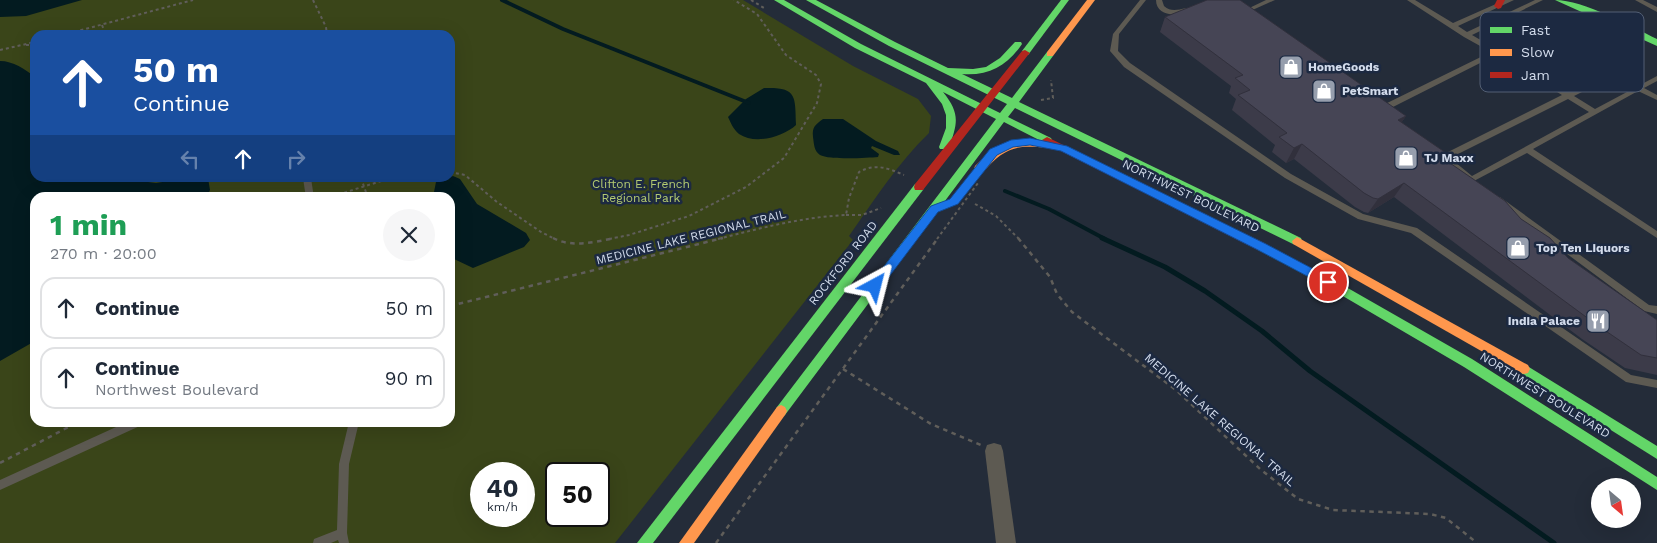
<!DOCTYPE html>
<html lang="en">
<head>
<meta charset="utf-8">
<style>
	body { margin:0; font-family:"Work Sans",sans-serif; background:#f6f6f7; color:#1f2937; height:100vh; display:flex; flex-direction:column; font-size:19px; white-space:nowrap }
	* { box-sizing:border-box; margin:0 }
	p { font-size:16px; color:#747a83 }
	.icon { flex:none; width:28px; height:28px; fill:none; stroke:currentColor; stroke-width:2; stroke-linecap:round; stroke-linejoin:round }
	.map { position:relative; flex:1; overflow:hidden }
	.drawer { position:absolute; left:30px; top:192px; width:425px; height:235px; display:flex; flex-direction:column; background:#fff; border-radius:15px; box-shadow:0 5px 20px #0002 }
	.drawer>* { flex:none }
	.top-card { position:absolute; left:30px; top:30px; width:425px; height:152px; border-radius:15px; box-shadow:0 5px 20px #0002; background:#1a4fa0; color:#fff; overflow:hidden }
	.needle { width:32px; rotate:151deg }
	.controls { position:absolute; left:1591px; top:478px; display:grid; gap:10px }
	.controls a { display:grid; place-items:center; width:50px; height:50px; border-radius:50%; background:#fff; box-shadow:0 5px 20px #0002; font-size:25px }
	.speed { position:absolute; left:470px; top:462px; display:flex; gap:10px; font-size:25px; font-weight:700; text-align:center }
	.speed>* { display:grid; place-content:center; width:65px; height:65px; border-radius:50%; background:#fff; box-shadow:0 5px 20px #0002; line-height:1 }
	.speed small { font-size:12px; font-weight:400 }
	.speed .limit { border:2px solid #111; border-radius:8px; background:#fff; color:#111 }
	.pin { position:absolute; display:grid; place-items:center; width:42px; height:42px; color:#fff; margin:-21px; border:2px solid #fff; border-radius:50%; box-shadow:0 1px 5px #0007 }
	.me { position:absolute; width:55px; margin:-28px; rotate:38deg; stroke-linejoin:round; filter:drop-shadow(0 0 4px #0008) }
	.turn { display:flex; align-items:center; gap:18px; height:105px; padding:0 20px; font-size:22px }
	.turn .icon { width:65px; height:65px; stroke-width:2.5 }
	.turn b { display:block; font-size:35px; line-height:42px }
	.lanes { display:flex; align-items:center; height:48px; padding:0 20px; background:#0003; justify-content:center; gap:25px; direction:ltr }
	.lanes .off { opacity:.35 }
	.round { display:grid; place-items:center; flex:none; width:52px; height:52px; border-radius:26px; background:#f6f6f7 }
	.head { display:flex; align-items:center; justify-content:space-between; height:85px; padding:0 20px }
	h1 { font-size:30px; font-weight:700; line-height:38px; color:#1e9e55 }
	ul { padding:0; list-style:none }
	li { display:flex; align-items:center; gap:15px; height:62px; margin:0 10px 8px; padding:0 10px; border:2px solid #e0e1e3; border-radius:15px }
	li div { flex:1 }
	li b { display:block; font-size:19px }
	li em { font-style:normal }
	.map>svg:first-child { display:block }
	.green { fill:#3a4519; fill-rule:evenodd }
	.water { fill:#031b20 }
	.lines { fill:none; stroke-linecap:round; stroke-linejoin:round }
	.stream-far1 { stroke:#031b20; stroke-width:4 }
	.stream { stroke:#031b20; stroke-width:5 }
	.path-far1 { stroke:#605e5a; stroke-width:2; stroke-dasharray:3 3; stroke-linecap:butt }
	.path { stroke:#605e5a; stroke-width:2.5; stroke-dasharray:4.5 4.5; stroke-linecap:butt }
	.lane { fill:#5d5a52; fill-rule:evenodd }
	.street { fill:#5d5a52; fill-rule:evenodd }
	.fast { fill:#63d668; fill-rule:evenodd }
	.slow { fill:#ff974d; fill-rule:evenodd }
	.jam { fill:#b3261e; fill-rule:evenodd }
	.wall { fill:#3c3b49 }
	.shaded-wall { fill:#31303c }
	.building { fill:#464555; stroke:#31303c }
	.route { fill:#1a73e8; stroke:#114b97 }
	.labels { text-anchor:middle; dominant-baseline:central; stroke-width:5; stroke-linejoin:round; paint-order:stroke }
	.poi-label { font-size:12px; font-weight:bold; fill:#d3dcec; stroke:#1c2941; text-anchor:start }
	.park-label { font-size:12px; fill:#b5cb71; stroke:#1c2941 }
	.street-label { font-size:12px; fill:#d3dcec; stroke:#1c2941 }
	.key { fill:#1c2941; stroke:#535f74; stroke-width:1 }
	.key-label { font-size:14px; fill:#d3dcec }
</style>
</head>
<body>
<div class="map">
<svg width="1657" height="543" viewBox="0 0 1657 543">
	<rect width="100%" height="100%" fill="#242c39"/>
	<path class="green" d="M0,0H743L853,66L918,99L931,116L929,133C898,163 874,200 849,236L853,240L615,543H0ZM35,35H450V178H35ZM35,198H450V422H35ZM481,474H524V516H481ZM556,474H599V516H556Z"/>
	<g class="water">
		<polygon points="0,0 82,0 26,16 0,17"/>
		<path d="M0,61C13,61 25,69 35,77V178H116L156,183L188,178H208L210,190L206,198H35V341L0,361Z"/>
		<path d="M764,88C797,87 795,95 796,125C783,137 755,145 739,134C733,129 731,123 728,117L746,99Z"/>
		<path d="M823,119H843L876,141L898,151L900,155H894L872,146L871,148L879,154L878,157C867,158 829,160 820,155C814,151 814,144 813,137C812,127 815,125 823,119Z"/>
		<polygon points="453,176 460,179 477,204 526,233 530,240 524,247 473,268 454,259 450,248 450,198 433,197 436,182"/>
	</g>
	<g class="lines">
		<g class="stream-far1">
			<polyline points="502,0 563,29 749,103"/>
			<polyline points="1005,191 1049,209 1105,239"/>
		</g>
		<polyline class="stream" points="1102,238 1165,267 1205,291 1262,331 1310,371 1554,543"/>
		<g class="path-far1">
			<polyline points="313,0 326,27 327,35"/>
			<polyline points="751,0 764,8"/>
			<polyline points="102,25 106,35"/>
			<polyline points="63,35 193,0"/>
			<polyline points="26,45 35,45"/>
			<polyline points="0,50 35,42"/>
			<polyline points="1041,100 1053,98 1051,80"/>
			<polyline points="450,172 465,175 497,202 541,232 555,239"/>
			<polyline points="361,178 368,198"/>
			<polyline points="327,198 391,178"/>
			<polyline points="975,204 996,216 1019,239"/>
			<polyline points="846,215 862,215 881,208"/>
			<polyline points="609,239 629,235 689,216 746,187 784,158 817,103 821,84 816,75 786,55 757,14 734,0"/>
			<path d="M718,239C761,228 802,217 846,215L849,198L859,172C875,163 888,168 904,175"/>
			<polyline points="937,239 978,183"/>
		</g>
		<g class="path">
			<path d="M553,238C572,248 594,242 615,238"/>
			<polyline points="1018,238 1050,277 1057,294 1072,312 1176,390 1260,469 1298,499 1333,510 1430,514 1446,518 1477,543"/>
			<polyline points="450,306 723,238"/>
			<polyline points="843,369 931,424 981,445"/>
			<polyline points="0,463 78,422"/>
			<polyline points="716,543 938,238"/>
		</g>
		<g class="lane">
			<polygon points="1140,0 1146,0 1119,34 1118,51 1130,63 1291,174 1363,214 1417,228 1631,375 1657,380 1657,388 1626,382 1411,233 1358,219 1285,178 1124,67 1110,51 1113,34"/>
			<path d="M1156,0H1162L1164,6C1171,12 1177,10 1186,8L1189,10C1179,17 1156,17 1156,0Z"/>
			<polygon points="1266,0 1275,0 1248,12 1244,12 1243,11"/>
			<path d="M1407,0H1415L1453,23L1505,0H1514L1458,26L1467,32L1535,0H1543L1472,35L1496,49C1521,32 1558,9 1585,34L1584,36C1576,36 1568,28 1559,26C1542,24 1514,43 1501,52L1568,92L1596,78L1623,63V60L1594,43V39H1598L1630,57L1631,59L1629,66L1602,82L1574,96L1595,109L1657,76V81L1644,88L1657,95V100L1638,91L1533,149L1657,231V238L1527,153L1472,182L1437,157L1436,155L1437,153L1440,152L1444,154L1562,95L1496,55L1387,110H1381L1380,108L1381,106L1491,52L1464,37ZM1568,99L1589,112L1472,176L1450,158Z"/>
			<polygon points="1635,0 1643,0 1657,7 1657,12"/>
			<polygon points="303,178 311,178 314,198 306,198"/>
			<polygon points="1500,197 1649,305 1657,306 1657,314 1644,311 1497,202 1496,200"/>
			<polygon points="127,422 143,422 142,425 0,490 0,480"/>
			<polygon points="349,422 359,422 349,464 347,533 349,543 339,543 338,540 331,543 313,543 314,539 337,530 339,464"/>
		</g>
		<polygon class="street" points="994,443 1001,445 1003,451 1016,543 996,543 985,451 987,445"/>
		<g class="fast">
			<path d="M774,0H784L861,44L1000,113L1007,104L889,46L806,0H816L895,42L948,68L973,69L986,67L1000,58L1015,42H1021L1022,44C1007,66 989,76 962,74L1012,98L1047,52H1053V56L1019,102L1301,238L1302,241L1297,245L1293,244L1015,108L1008,117L1051,138L1052,140L1051,142H1043L1004,122L785,415L781,417L777,415L775,411L777,407L996,119L943,92C960,113 958,123 949,147L948,149H940L939,147L946,128V115L942,104L926,83L855,48Z"/>
			<polygon points="1061,0 1069,0 1028,55 1022,55 1022,51"/>
			<path d="M1555,0C1584,0 1630,26 1657,39V46Z"/>
			<polygon points="919,183 924,187 923,190 653,543 637,543 915,184"/>
			<polygon points="1262,243 1332,279 1472,359 1657,477 1657,490 1464,367 1324,285 1258,250 1256,247"/>
			<polygon points="1524,364 1657,446 1657,459 1520,373 1518,369 1520,365"/>
		</g>
		<g class="slow">
			<polygon points="1087,0 1095,0 1053,56 1047,56 1047,52"/>
			<path d="M1026,139L1047,142L1052,145L1047,148C1016,144 1004,148 983,172H975L974,169L975,166C990,151 1004,141 1026,139Z"/>
			<polygon points="1297,237 1528,365 1530,369 1528,373 1524,374 1520,373 1293,244 1292,241"/>
			<polygon points="781,405 785,407 787,411 785,415 694,543 679,543 777,407"/>
		</g>
		<g class="jam">
			<polygon points="1497,0 1505,0 1501,8 1498,9 1494,6"/>
			<polygon points="1025,50 1030,53 1028,55 923,190 915,190 914,187 915,184 1022,51"/>
			<polygon points="1047,137 1266,244 1268,247 1262,251 1258,250 1043,142 1042,140"/>
		</g>
	</g>
	<g class="wall">
		<polygon points="1165,17 1406,116 1401,123 1448,162 1521,219 1568,258 1657,320 1657,375 1625,368 1582,339 1394,197 1368,213 1364,212 1355,207 1294,159 1286,163 1272,152 1275,145 1232,110 1236,99 1229,93 1231,86 1160,32"/>
		<polygon points="1543,42 1607,42 1603,48 1603,65 1577,79 1535,54"/>
	</g>
	<g class="shaded-wall">
		<polygon points="1607,42 1598,54 1600,46"/>
		<polygon points="1613,53 1603,65 1577,79 1586,67"/>
		<polygon points="1406,116 1396,130 1398,120"/>
		<polygon points="1302,144 1294,159 1286,163 1294,148"/>
		<polygon points="1404,183 1394,197 1368,213 1378,199"/>
	</g>
	<g class="building">
		<polygon points="1207,0 1240,0 1406,116 1398,120 1452,157 1447,161 1505,201 1521,219 1550,238 1568,258 1657,320 1657,358 1641,355 1597,325 1404,183 1378,199 1373,198 1364,193 1302,144 1294,148 1279,137 1287,133 1238,95 1250,90 1235,78 1243,75 1165,17"/>
		<polygon points="270,33 270,35 249,35"/>
	</g>
	<polygon class="route" points="1030,138 1067,146 1266,244 1332,279 1334,282 1332,285 1324,285 1258,250 1061,151 1030,145 1013,147 997,155 958,204 938,212 879,290 871,290 869,286 871,283 931,206 950,199 990,149 1011,140"/>
	<defs>
		<g id="shop-square" transform="scale(1.25)"><rect x="-9" y="-9" width="18" height="18" rx="4" fill="#969ead" stroke="#1c2941"/><path d="M-5-2.5h2.3a2.7 3.5 0 0 1 5.4 0H5L5.5 6h-11ZM-1.5-2.5h3a1.5 2.3 0 0 0-3 0Z" fill="#fff"/></g>
		<g id="restaurant-square" transform="scale(1.25)"><rect x="-9" y="-9" width="18" height="18" rx="4" fill="#969ead" stroke="#1c2941"/><path d="M-5-6h1v4h1v-4h1v4h1v-4h1v5L-1.5 .5V6h-2V.5L-5-1ZM5-6V6H3V1.5H1.5Q1.5-4 5-6Z" fill="#fff"/></g>
	</defs>
	<g fill-rule="evenodd">
		<use href="#shop-square" x="1291" y="67"/>
		<use href="#shop-square" x="1324" y="91"/>
		<use href="#shop-square" x="1406" y="158"/>
		<use href="#shop-square" x="1518" y="248"/>
		<use href="#restaurant-square" x="1598" y="321"/>
	</g>
	<g class="labels">
		<g class="poi-label">
			<text x="1308" y="67">HomeGoods</text>
			<text x="1342" y="91">PetSmart</text>
			<text x="1424" y="158">TJ Maxx</text>
			<text x="1536" y="248">Top Ten Liquors</text>
			<text x="1580" y="321" text-anchor="end">India Palace</text>
		</g>
		<g class="park-label">
			<text x="641" y="184">Clifton E. French<tspan x="641" dy="14">Regional Park</tspan></text>
		</g>
		<g class="street-label">
			<text transform="translate(1191 196) rotate(26)">NORTHWEST BOULEVARD</text>
			<text transform="translate(691 237) rotate(-14)">MEDICINE LAKE REGIONAL TRAIL</text>
			<text transform="translate(843 263) rotate(-52)">ROCKFORD ROAD</text>
			<text transform="translate(1545 395) rotate(32)">NORTHWEST BOULEVARD</text>
			<text transform="translate(1220 420) rotate(41)">MEDICINE LAKE REGIONAL TRAIL</text>
		</g>
	</g>
	<rect x="1480" y="12" width="164" height="80" rx="8" class="key"/>
	<rect x="1490" y="27" width="22" height="6" fill="#63d668"/>
	<rect x="1490" y="49" width="22" height="7" fill="#ff974d"/>
	<rect x="1490" y="72" width="22" height="6" fill="#b3261e"/>
	<g class="key-label">
		<text x="1521" y="35">Fast</text>
		<text x="1521" y="57">Slow</text>
		<text x="1521" y="80">Jam</text>
	</g>
</svg>
<div class="controls">
<a><svg class="needle" viewBox="-14 -14 28 28"><path d="M0-13l5 13h-10z" fill="#e53935"/><path d="M0 13l5-13h-10z" fill="#747a83"/></svg></a>
</div>
<div class="speed"><div>40<small>km/h</small></div><div class="limit">50</div></div>
<div class="pin" style="left:1328px;top:282px;background:#d93025"><svg class="icon" aria-label="arrive" viewBox="0 0 24 24"><path d="M6 21V4h12l-3 4 3 4H6"/></svg></div>
<svg class="me" style="left:875px;top:286px" viewBox="-20 -20 40 40"><path d="M0-17L14 15 0 8-14 15z" fill="#1a73e8" stroke="#fff" stroke-width="4"/></svg>
<div class="top-card">
<div class="turn"><svg class="icon" aria-label="ahead" viewBox="0 0 24 24"><path d="M12 20V5M6 11l6-6 6 6"/></svg><div><b>50 m</b>Continue</div></div>
<div class="lanes"><svg class="icon off" aria-label="left" viewBox="0 0 24 24"><path d="M17 20v-9H6M10 6l-5 5 5 5"/></svg><svg class="icon" aria-label="ahead" viewBox="0 0 24 24"><path d="M12 20V5M6 11l6-6 6 6"/></svg><svg class="icon off" aria-label="right" viewBox="0 0 24 24"><path d="M7 20v-9h11M14 6l5 5-5 5"/></svg></div>
</div>
<section class="drawer">
<div class="head"><div><h1>1 min</h1><p>270 m · 20:00</p></div><a class="round"><svg class="icon" aria-label="close" viewBox="0 0 24 24"><path d="M6 6l12 12M18 6L6 18"/></svg></a></div>
<ul>
<li><svg class="icon" aria-label="ahead" viewBox="0 0 24 24"><path d="M12 20V5M6 11l6-6 6 6"/></svg><div><b>Continue</b></div><em>50 m</em></li>
<li><svg class="icon" aria-label="ahead" viewBox="0 0 24 24"><path d="M12 20V5M6 11l6-6 6 6"/></svg><div><b>Continue</b><p>Northwest Boulevard</p></div><em>90 m</em></li>
</ul>
</section>
</div>
</body>
</html>
